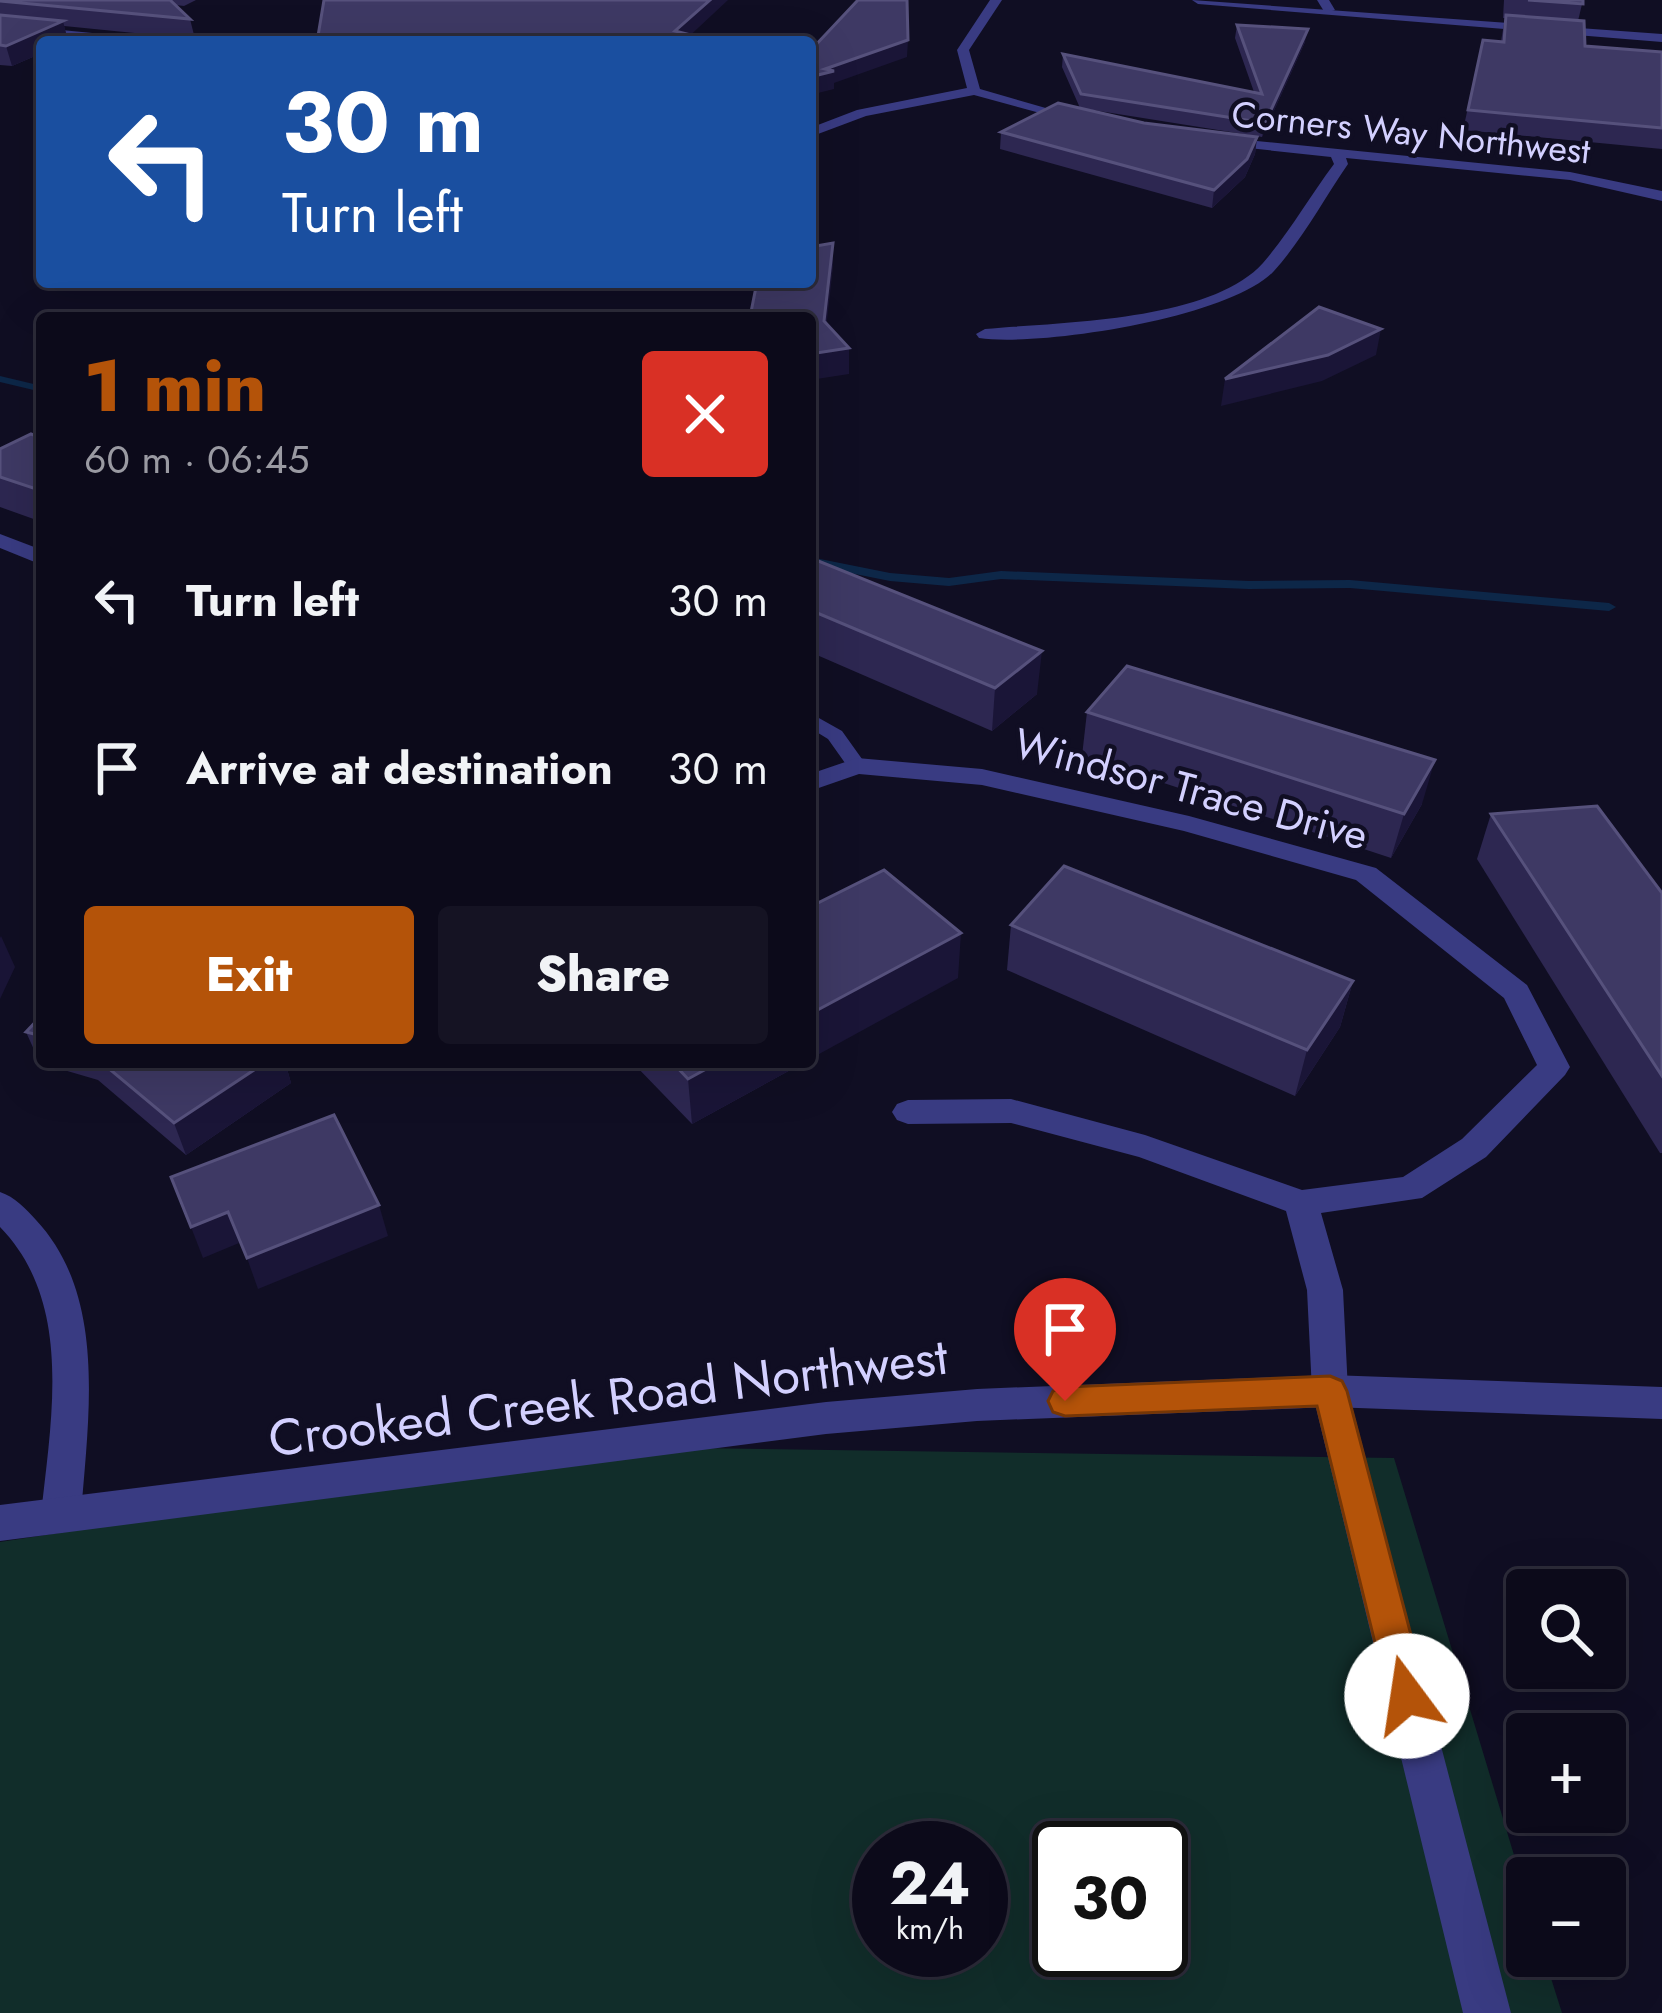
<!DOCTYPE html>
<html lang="en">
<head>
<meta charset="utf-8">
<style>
	body { margin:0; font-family:Jost,sans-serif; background:#151323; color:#f1f3f6; height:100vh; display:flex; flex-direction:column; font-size:45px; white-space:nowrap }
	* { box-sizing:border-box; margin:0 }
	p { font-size:39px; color:#9a9aa2 }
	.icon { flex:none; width:66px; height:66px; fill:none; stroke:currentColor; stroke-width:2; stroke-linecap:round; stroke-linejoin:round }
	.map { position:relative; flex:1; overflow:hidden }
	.sheet { position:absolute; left:36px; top:312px; width:780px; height:756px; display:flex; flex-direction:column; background:#0c0a1a; border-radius:12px; box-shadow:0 12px 48px #0002,0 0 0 3px #2c2b39 }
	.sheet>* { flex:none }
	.banner { position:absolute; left:36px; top:36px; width:780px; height:252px; border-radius:12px; box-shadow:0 12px 48px #0002,0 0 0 3px #2c2b39; background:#1a4fa0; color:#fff; overflow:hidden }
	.tools { position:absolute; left:1506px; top:1569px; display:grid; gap:24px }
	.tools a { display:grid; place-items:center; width:120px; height:120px; border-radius:12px; background:#0c0a1a; box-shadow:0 12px 48px #0002,0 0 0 3px #2c2b39; font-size:60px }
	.speed { position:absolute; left:852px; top:1821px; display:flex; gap:24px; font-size:60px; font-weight:700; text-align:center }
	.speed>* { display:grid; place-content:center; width:156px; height:156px; border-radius:50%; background:#0c0a1a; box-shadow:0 12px 48px #0002,0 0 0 3px #2c2b39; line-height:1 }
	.speed small { font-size:30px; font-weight:400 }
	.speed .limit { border:6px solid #111; border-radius:18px; background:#fff; color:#111 }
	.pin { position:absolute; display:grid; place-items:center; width:102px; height:102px; color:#fff; margin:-123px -51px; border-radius:50% 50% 50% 0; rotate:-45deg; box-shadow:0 0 12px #0007 }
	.pin .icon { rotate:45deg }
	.me { position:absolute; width:132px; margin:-66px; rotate:346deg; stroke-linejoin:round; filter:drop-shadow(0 0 9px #0008) }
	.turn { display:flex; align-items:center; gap:42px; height:252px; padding:0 48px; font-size:54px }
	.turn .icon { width:156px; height:156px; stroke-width:2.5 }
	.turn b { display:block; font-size:84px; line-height:102px }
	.round { display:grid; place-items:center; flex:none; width:126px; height:126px; border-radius:12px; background:#151323 }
	.overview { display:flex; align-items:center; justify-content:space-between; height:204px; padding:0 48px }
	h1 { font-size:72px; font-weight:800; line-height:90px; color:#b45309 }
	.action { display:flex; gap:24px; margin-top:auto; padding:24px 48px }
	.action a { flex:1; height:138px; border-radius:12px; background:#b45309; color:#fff; font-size:48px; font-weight:800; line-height:138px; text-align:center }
	.action a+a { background:#151323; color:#f1f3f6 }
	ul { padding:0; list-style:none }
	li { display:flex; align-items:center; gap:36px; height:168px; padding:0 48px }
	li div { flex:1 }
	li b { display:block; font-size:45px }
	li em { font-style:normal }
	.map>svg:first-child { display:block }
	.green { fill:#112d2a; fill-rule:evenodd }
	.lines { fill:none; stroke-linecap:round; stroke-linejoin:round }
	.stream { fill:#0d2748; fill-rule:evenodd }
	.service { fill:#393b82; fill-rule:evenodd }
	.minor { fill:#393b82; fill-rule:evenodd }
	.tertiary { fill:#393b82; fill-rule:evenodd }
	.wall { fill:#2d2751 }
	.shaded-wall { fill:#1a1537 }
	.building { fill:#3e3964; stroke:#56517c; stroke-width:3 }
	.route { fill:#b45309; stroke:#753606; stroke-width:3 }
	.labels { text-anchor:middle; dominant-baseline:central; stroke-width:9; stroke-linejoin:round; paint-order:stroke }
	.far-street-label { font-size:36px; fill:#d3d0ff; stroke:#100e23 }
	.street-label { font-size:42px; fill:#d3d0ff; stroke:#100e23 }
	.near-street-label { font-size:51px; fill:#d3d0ff; stroke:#100e23 }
</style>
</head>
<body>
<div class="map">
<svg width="1662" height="2013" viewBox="0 0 1662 2013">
	<rect width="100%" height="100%" fill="#100e23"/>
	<path class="green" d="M618,1447L1394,1458L1527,1898V1956H1544L1562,2013H0V1542ZM879,1848H981V1950H879ZM1059,1848H1161V1950H1059Z"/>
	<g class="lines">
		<g class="stream">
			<polygon points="0,376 42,386 42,392 0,382"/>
			<polygon points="810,557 890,573 949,578 1001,571 1249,581 1350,580 1609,603 1616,607 1609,611 1350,588 1249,589 1001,579 949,586 890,581 810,565"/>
		</g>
		<g class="service">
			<polygon points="0,24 123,36 128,39 123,42 0,30"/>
			<polygon points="810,713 842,731 867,766 864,770 850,770 828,739 810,728"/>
		</g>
		<g class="minor">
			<polygon points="990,0 1002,0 969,50 980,89 1084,119 1084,125 974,95 866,116 810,137 810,128 857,110 967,88 957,50"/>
			<polygon points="1317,0 1329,0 1335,10 1325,13"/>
			<path d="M1216,137L1570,172L1662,191V201L1570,180L1346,158L1348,164C1324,199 1302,240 1274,271C1230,318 1040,347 979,338L976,334L985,329C1059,322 1210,322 1263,263C1289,233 1310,196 1334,164L1331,157L1211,144Z"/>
			<polygon points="0,534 42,550 42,565 0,548"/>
			<polygon points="857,758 982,769 1189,816 1376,868 1527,985 1570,1067 1565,1075 1486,1157 1422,1198 1321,1213 1343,1290 1348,1391 1511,2013 1463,2013 1312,1391 1307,1290 1286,1211 1139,1157 1011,1123 908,1124 897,1120 892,1112 897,1104 908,1100 1011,1099 1145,1135 1302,1190 1403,1177 1462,1139 1537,1065 1504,998 1356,880 1184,831 982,785 859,774 810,791 810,774"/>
			<path d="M0,1192C15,1197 25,1208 36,1220C108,1297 88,1419 81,1515L75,1528L61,1533L47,1528L41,1515C51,1419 74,1303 0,1227Z"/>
		</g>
		<g class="tertiary">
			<polygon points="1192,0 1662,34 1662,42 1198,4"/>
			<polygon points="1330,1375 1662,1387 1662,1419 1330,1407 977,1421 826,1434 0,1541 0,1505 826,1402 977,1389"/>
		</g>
	</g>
	<g class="wall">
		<polygon points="0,0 196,0 184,6 175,5 190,19 195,39 64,26 68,41 42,42 42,53 12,66 0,65"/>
		<polygon points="1504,0 1583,0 1578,21 1585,46 1662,52 1662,149 1463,130 1483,40 1501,41 1505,18 1503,18"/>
		<polygon points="1237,25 1305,42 1262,137 1080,108 1144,123 1257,137 1255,154 1245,177 1212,208 1000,149 1001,132 1080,108 1062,67 1063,54 1254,92 1235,38"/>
		<polygon points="42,438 42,522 0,507 0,449"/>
		<polygon points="810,558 1037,694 992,731 810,652"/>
		<polygon points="1087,712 1422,804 1391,858 1082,756"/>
		<polygon points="1491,814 1662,893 1662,1153 1660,1153 1477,859"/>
		<polygon points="1011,925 1353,981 1340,1027 1295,1096 1007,970"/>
		<polygon points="42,1015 42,1062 285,1062 291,1083 186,1155 98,1080 40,1063 26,1032"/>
		<polygon points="632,1062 805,1062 692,1124"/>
	</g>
	<g class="shaded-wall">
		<polygon points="710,0 728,0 683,42 675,31"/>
		<polygon points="63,21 68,41 42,42 42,53 12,66 6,46"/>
		<polygon points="1308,29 1305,42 1262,137 1265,123"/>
		<polygon points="908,40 907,57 834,83 834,89 810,95 810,77 825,69"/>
		<polygon points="1257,137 1255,154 1245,177 1212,208 1214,190"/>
		<polygon points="833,243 833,267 824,347 824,321"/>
		<polygon points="1381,329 1376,355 1322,381 1221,406 1225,379"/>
		<polygon points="849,348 849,374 810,380 810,354"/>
		<polygon points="1042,651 1037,694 992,731 995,688"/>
		<polygon points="1435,760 1422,804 1391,858 1404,814"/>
		<polygon points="961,933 958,978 810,1059 810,1014"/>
		<polygon points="1,936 15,967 0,999 0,938"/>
		<polygon points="1353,981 1340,1027 1295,1096 1307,1050"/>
		<polygon points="266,1062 285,1062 291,1083 186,1155 174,1123"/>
		<polygon points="719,1062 805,1062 692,1124 688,1079"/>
		<polygon points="379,1205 388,1236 258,1289 247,1258"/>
		<polygon points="228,1212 239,1243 203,1258 191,1227"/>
	</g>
	<g class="building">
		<polygon points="0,0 170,0 190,19 0,1"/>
		<polygon points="324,0 710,0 675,31 718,42 317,42"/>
		<polygon points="858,0 907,0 908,40 825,69 834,71 810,77 810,51"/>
		<polygon points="1528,0 1583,0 1583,4"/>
		<polygon points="0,15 63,21 6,46 0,45"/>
		<polygon points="1506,15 1584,21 1585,46 1662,52 1662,128 1468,110 1483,40 1504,42"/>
		<polygon points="1237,25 1308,29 1265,123 1081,94 1063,54 1262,94"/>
		<polygon points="1058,103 1144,123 1257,137 1247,159 1214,190 1001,132"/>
		<polygon points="833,243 824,321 849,348 810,354 810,318 756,318 751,312 757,282 810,282 810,247"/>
		<polygon points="1319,307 1381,329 1328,355 1225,379"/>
		<polygon points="31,434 42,438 42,491 0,477 0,449"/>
		<polygon points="810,558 811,558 1042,651 995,688 810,610"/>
		<polygon points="1127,666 1435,760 1404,814 1087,712"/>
		<polygon points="1597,806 1662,893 1662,1076 1491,814"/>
		<polygon points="1064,866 1353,981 1307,1050 1011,925"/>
		<polygon points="884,870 961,933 810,1014 810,907"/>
		<polygon points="42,1015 42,1036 26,1032"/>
		<polygon points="101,1062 266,1062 174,1123"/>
		<polygon points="672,1062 719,1062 688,1079"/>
		<polygon points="334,1115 379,1205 247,1258 228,1212 191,1227 171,1177"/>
	</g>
	<polygon class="route" points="1330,1376 1342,1381 1347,1391 1427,1696 1421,1710 1407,1715 1394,1710 1388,1696 1317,1406 1065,1416 1053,1412 1048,1401 1053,1391 1065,1387"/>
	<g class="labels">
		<g class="far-street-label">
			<text transform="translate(1411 132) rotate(6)">Corners Way Northwest</text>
		</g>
		<g class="street-label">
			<text transform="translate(1191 789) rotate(15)">Windsor Trace Drive</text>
		</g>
		<g class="near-street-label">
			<text transform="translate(608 1397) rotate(-7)">Crooked Creek Road Northwest</text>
		</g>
	</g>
</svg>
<div class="tools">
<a><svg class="icon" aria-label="search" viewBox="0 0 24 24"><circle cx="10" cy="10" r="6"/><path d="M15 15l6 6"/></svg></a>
<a>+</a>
<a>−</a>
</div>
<div class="speed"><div>24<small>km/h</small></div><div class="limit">30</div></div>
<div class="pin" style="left:1065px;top:1401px;background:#d93025"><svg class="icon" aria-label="arrive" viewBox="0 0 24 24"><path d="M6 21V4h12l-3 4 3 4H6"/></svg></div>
<svg class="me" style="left:1407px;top:1696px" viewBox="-20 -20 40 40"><circle r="19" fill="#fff"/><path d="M0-13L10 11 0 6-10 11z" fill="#b45309"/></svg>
<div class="banner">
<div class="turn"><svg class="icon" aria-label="left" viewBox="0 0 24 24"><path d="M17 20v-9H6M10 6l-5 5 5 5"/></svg><div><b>30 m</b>Turn left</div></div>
</div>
<section class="sheet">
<div class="overview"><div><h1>1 min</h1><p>60 m · 06:45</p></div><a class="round" style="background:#d93025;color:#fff"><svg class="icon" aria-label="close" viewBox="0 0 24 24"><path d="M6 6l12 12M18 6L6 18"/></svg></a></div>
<ul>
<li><svg class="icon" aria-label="left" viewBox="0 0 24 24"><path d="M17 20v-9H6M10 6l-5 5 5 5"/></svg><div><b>Turn left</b></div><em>30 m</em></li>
<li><svg class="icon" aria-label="arrive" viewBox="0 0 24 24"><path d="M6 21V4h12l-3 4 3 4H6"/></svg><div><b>Arrive at destination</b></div><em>30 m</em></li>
</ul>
<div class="action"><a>Exit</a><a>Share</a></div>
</section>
</div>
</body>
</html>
